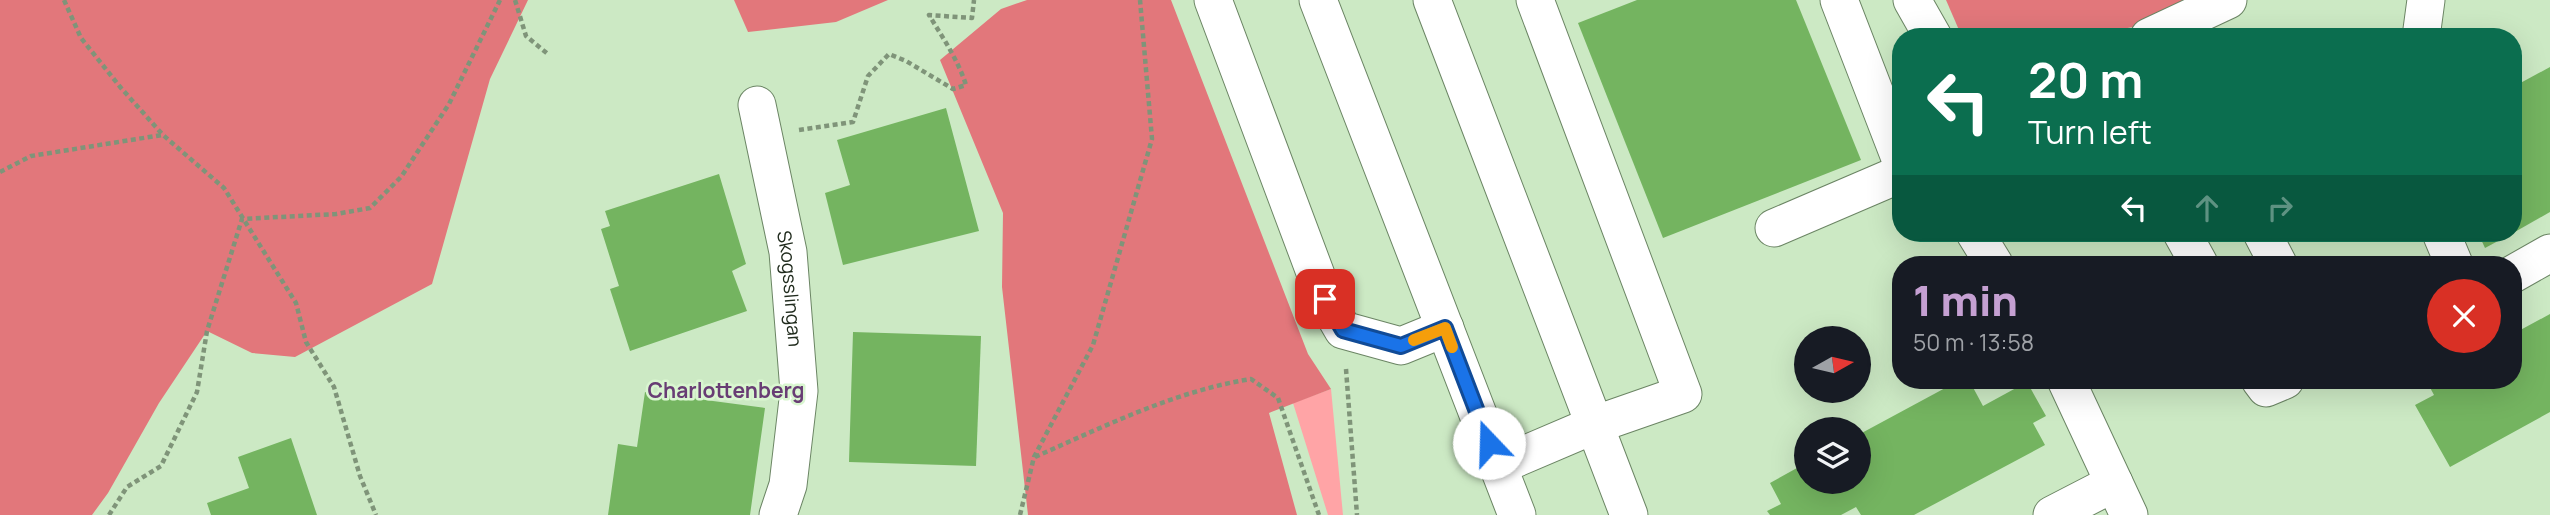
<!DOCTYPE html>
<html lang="en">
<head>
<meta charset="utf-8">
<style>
	body { margin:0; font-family:Manrope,sans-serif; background:#242831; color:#f1f3f6; height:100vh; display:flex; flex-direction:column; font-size:26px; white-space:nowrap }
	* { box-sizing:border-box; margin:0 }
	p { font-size:23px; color:#9ea1a6 }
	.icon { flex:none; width:38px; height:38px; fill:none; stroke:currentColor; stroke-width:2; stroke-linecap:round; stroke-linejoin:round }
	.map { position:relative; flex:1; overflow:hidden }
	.drawer { position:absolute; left:1892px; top:256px; width:630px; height:133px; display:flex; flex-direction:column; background:#171b24; border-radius:28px; box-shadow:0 7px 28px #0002 }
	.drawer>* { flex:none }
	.banner { position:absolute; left:1892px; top:28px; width:630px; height:214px; border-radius:28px; box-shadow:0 7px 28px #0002; background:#0b6e4f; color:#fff; overflow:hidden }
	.needle { width:46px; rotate:82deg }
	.buttons { position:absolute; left:1794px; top:326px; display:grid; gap:14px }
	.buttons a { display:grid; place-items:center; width:77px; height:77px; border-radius:50%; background:#171b24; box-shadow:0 7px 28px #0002; font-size:35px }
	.pin { position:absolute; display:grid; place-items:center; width:60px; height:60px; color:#fff; margin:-30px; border-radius:14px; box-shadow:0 4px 10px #0006 }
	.me { position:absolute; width:77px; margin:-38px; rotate:339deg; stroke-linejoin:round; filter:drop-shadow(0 0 5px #0008) }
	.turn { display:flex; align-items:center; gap:24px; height:147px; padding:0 21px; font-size:32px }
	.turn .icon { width:91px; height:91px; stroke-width:2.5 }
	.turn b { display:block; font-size:49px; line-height:60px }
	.lanes { display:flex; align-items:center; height:66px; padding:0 21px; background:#0003; justify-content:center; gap:35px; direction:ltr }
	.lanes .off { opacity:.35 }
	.round { display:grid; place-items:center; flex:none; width:74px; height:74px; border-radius:37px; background:#242831 }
	.summary { display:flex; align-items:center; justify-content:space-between; height:119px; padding:0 21px }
	h1 { font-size:42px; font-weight:800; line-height:52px; color:#c5a0d2 }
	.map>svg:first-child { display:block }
	.green { fill:#ffa4a6 }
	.forest { fill:#e2777b }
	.building { fill:#74b460 }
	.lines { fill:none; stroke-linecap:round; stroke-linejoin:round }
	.minor-casing { stroke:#6b8564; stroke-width:39 }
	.path { stroke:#7f9479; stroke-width:4.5; stroke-dasharray:5 3.5; stroke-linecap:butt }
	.minor { stroke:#fff; stroke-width:37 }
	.route-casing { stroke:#114b97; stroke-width:18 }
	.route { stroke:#1a73e8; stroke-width:12 }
	.slow { stroke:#f59e0b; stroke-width:12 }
	.labels { text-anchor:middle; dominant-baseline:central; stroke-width:5; stroke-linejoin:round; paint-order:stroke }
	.street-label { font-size:19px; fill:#202b1d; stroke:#d9f6d0 }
	.neighbourhood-label { font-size:21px; font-weight:bold; fill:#683d74; stroke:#d9f6d0 }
</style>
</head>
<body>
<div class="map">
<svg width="2550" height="515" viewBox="0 0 2550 515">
	<rect width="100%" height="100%" fill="#cce9c4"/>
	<polygon class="green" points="1331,389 1343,515 1328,515 1293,403"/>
	<g class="forest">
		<polygon points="0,0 528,0 490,79 432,284 295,357 252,353 207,331 159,403 108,493 92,515 0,515"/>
		<polygon points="734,0 888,0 836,22 748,32"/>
		<polygon points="1027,0 1171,0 1308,354 1331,389 1269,413 1297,515 1028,515 1002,287 1003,213 940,60 1001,9"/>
		<polygon points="1946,0 2188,0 2133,27 2079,37 1969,37 1959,30"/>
	</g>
	<g class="building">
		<polygon points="1637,0 1796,0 1861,160 1663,238 1578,23"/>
		<polygon points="2550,67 2550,212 2513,233 2513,87"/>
		<polygon points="946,108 979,231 843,265 825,193 850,185 837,140"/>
		<polygon points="719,174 746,264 732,271 747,311 630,351 610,289 619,286 601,229 610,226 605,211"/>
		<polygon points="2478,233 2513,233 2485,248"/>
		<polygon points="2550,314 2550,412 2450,467 2415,405 2434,395 2427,382 2431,380 2513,380 2513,334"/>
		<polygon points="853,332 981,336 976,466 849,462"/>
		<polygon points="1960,380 1969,380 1983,406 2027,382 2046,416 2033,423 2045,445 1914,515 1861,515 1856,507 1841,515 1770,515 1767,511 1781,504 1770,483 1806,463 1806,481 1858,481 1858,435"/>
		<polygon points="645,392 765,408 750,515 608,515 618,444 637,447"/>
		<polygon points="291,438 317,515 211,515 207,503 249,488 238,457"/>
	</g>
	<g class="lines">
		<g class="minor-casing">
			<g id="minor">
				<polyline points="1213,0 1325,299 1343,330 1401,346 1445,328"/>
				<polyline points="1318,0 1517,515"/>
				<polyline points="1432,0 1629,515"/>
				<polyline points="1839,0 1900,158"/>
				<polyline points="1912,0 1933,37"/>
				<polyline points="2149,37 2228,0"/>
				<polyline points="2421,37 2426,0"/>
				<path id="s1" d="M757,105L788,252L799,391L788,485L778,515"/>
				<polyline points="1774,228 1900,174"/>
				<polyline points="1975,233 1994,264"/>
				<polyline points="2182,233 2199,264"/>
				<polyline points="2262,233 2278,264"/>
				<polyline points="2441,233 2454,264"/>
				<polyline points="2513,274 2550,253"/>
				<polyline points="2066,380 2129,515"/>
				<polyline points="2260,380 2266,388 2285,380"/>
				<polyline points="1498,466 1594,425 1683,394 1535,0"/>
				<polyline points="2052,515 2114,483"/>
			</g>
		</g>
		<g class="path">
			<polyline points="64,0 81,38 121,88 163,135 224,188 296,303 306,342 334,387 360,476 376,515"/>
			<polyline points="515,0 526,36 549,55"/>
			<path d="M799,130L853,122L868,76L889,54L906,61L953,89L966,85C958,60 943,38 929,15L972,18L974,0"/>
			<polyline points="0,172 31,156 162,135"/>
			<polyline points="1346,369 1357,515"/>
			<path d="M1035,457C1105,426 1175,391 1251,379L1278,398L1319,515"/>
			<polyline points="109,515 127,487 161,466 197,392 207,331 242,219 336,214 370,208 401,177 449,104 500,0"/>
			<polyline points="1020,515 1034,457 1093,345 1152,139 1140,0"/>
		</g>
		<use href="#minor" class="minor"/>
	</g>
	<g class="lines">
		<g class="route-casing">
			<polyline id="route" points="1325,299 1343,330 1401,346 1445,328 1489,443"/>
		</g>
		<use href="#route" class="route"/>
		<polyline class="slow" points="1414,340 1445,328 1452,347"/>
	</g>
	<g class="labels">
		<g class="street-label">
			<text stroke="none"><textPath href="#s1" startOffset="187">Skogsslingan</textPath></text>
		</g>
		<g class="neighbourhood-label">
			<text x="726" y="390">Charlottenberg</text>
		</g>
	</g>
</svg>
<div class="buttons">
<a><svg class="needle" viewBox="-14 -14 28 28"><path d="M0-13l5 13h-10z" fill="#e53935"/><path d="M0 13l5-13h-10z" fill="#9ea1a6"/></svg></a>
<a><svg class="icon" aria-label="layers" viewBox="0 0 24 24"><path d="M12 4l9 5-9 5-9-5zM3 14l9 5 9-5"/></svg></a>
</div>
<div class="pin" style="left:1325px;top:299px;background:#d93025"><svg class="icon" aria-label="arrive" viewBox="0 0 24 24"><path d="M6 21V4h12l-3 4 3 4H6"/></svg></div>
<svg class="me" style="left:1489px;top:443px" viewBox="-20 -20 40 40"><circle r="19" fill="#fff"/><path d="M0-13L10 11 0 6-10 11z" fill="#1a73e8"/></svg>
<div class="banner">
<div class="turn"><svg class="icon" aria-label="left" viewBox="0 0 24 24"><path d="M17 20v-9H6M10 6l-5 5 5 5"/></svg><div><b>20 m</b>Turn left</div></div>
<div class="lanes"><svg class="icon" aria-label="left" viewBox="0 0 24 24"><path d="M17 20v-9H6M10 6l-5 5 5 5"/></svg><svg class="icon off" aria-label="ahead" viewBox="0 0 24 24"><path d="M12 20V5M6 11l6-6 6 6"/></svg><svg class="icon off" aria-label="right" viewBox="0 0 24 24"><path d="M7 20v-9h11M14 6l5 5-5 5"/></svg></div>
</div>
<section class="drawer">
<div class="summary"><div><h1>1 min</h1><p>50 m · 13:58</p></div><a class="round" style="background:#d93025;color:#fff"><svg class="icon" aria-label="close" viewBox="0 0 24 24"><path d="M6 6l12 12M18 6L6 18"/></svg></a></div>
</section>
</div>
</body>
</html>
